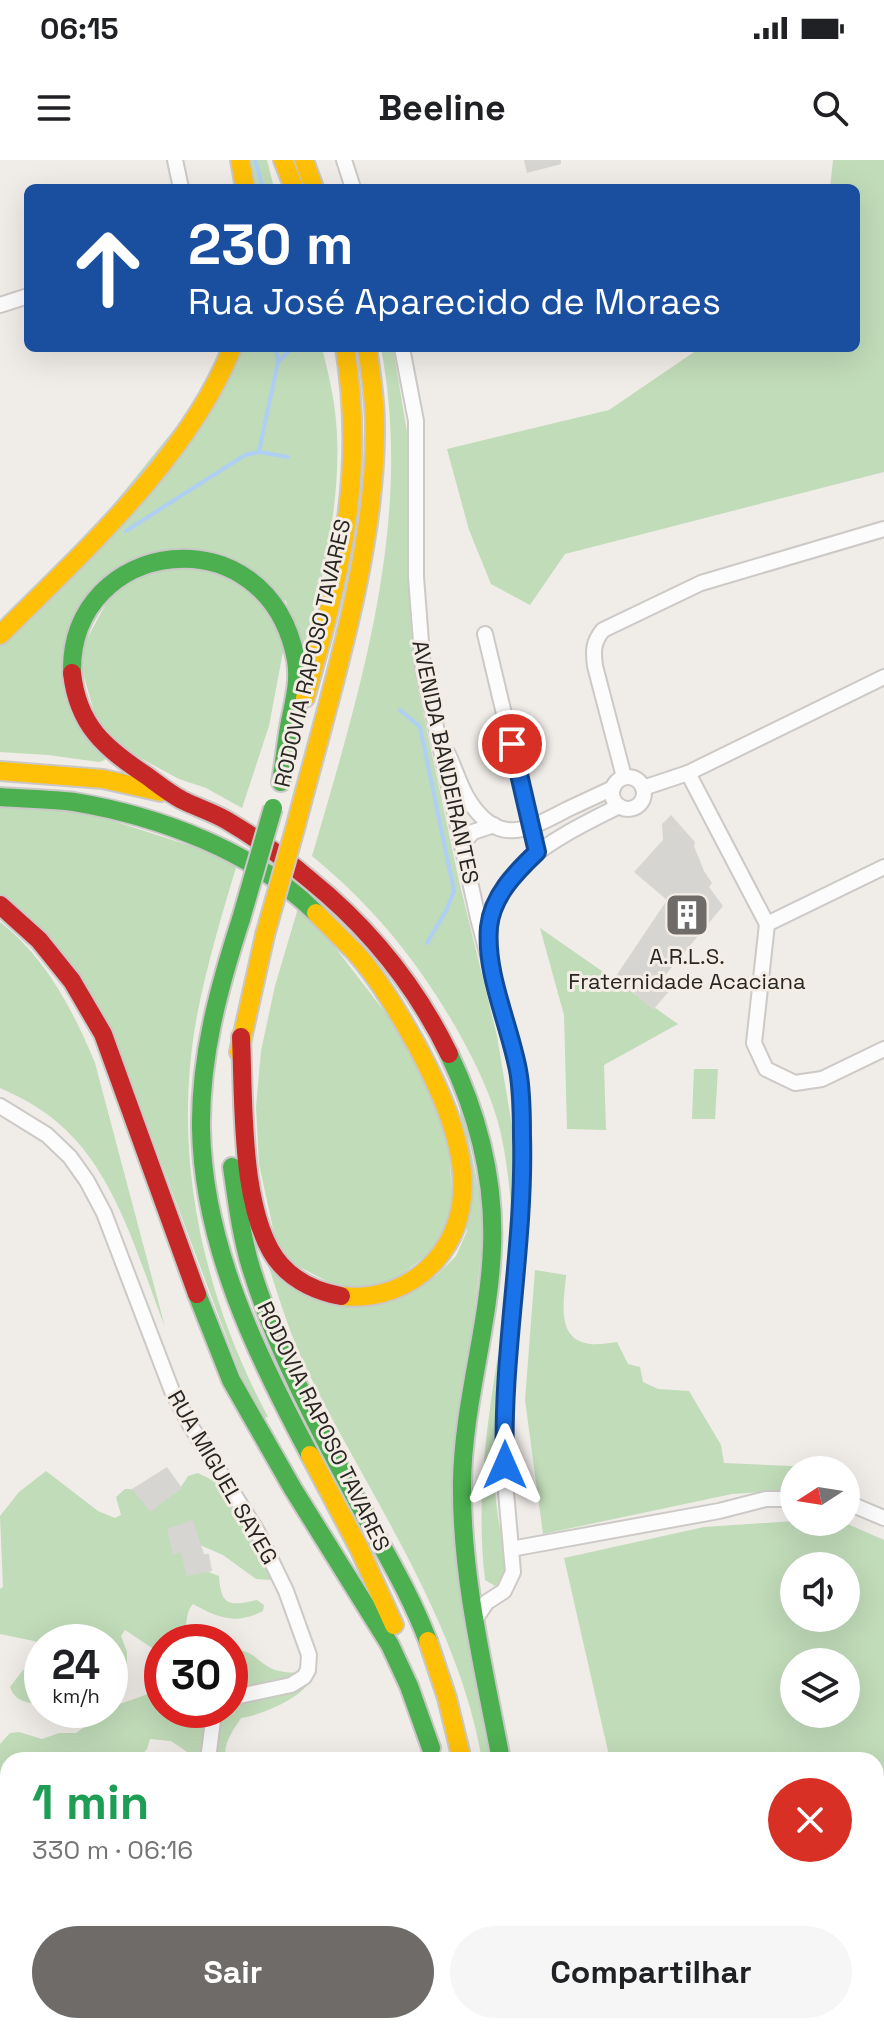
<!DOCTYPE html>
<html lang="pt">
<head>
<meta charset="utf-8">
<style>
	body { margin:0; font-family:"Space Grotesk",sans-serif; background:#f6f6f6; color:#202124; height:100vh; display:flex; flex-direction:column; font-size:30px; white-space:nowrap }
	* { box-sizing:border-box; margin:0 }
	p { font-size:26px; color:#757577 }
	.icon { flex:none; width:44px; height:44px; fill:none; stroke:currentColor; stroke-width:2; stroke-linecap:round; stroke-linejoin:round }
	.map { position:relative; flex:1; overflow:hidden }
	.side { position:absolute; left:0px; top:1592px; width:884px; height:282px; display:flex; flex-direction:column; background:#fff; border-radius:24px 24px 0 0; box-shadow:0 8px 32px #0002 }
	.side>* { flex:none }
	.banner { position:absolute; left:24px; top:24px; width:836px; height:168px; border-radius:12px; box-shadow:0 8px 32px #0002; background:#1a4fa0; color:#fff; overflow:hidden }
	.needle { width:52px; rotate:258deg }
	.tools { position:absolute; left:780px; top:1296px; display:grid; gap:16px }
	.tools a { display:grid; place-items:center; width:80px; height:80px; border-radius:50%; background:#fff; box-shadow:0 8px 32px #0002; font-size:40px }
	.speed { position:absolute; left:24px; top:1464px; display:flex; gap:16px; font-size:40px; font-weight:700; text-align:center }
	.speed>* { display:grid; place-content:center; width:104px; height:104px; border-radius:50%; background:#fff; box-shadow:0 8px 32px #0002; line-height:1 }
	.speed small { font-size:20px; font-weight:400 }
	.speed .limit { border:12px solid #d22; background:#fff; color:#111 }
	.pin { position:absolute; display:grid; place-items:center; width:68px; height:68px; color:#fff; margin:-34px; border:4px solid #fff; border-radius:50%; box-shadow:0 2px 8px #0007 }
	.me { position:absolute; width:88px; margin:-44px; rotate:0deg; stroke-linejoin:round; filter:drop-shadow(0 0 6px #0008) }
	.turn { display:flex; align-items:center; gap:28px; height:168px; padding:0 32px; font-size:36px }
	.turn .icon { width:104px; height:104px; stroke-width:2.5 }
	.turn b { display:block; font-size:56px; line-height:68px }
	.round { display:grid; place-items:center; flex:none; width:84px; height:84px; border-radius:42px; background:#f6f6f6 }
	.head { display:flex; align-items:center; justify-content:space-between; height:136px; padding:0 32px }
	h1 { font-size:48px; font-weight:700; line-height:60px; color:#1e9e55 }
	.action { display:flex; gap:16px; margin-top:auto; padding:16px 32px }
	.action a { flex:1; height:92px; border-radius:48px; background:#6e6b68; color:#fff; font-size:32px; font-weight:700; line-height:92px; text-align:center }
	.action a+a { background:#f6f6f6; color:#202124 }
	.status { display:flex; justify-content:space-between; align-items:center; height:56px; padding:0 40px; background:#fff; direction:ltr }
	.status svg { height:22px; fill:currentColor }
	header { display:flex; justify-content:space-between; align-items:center; height:104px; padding:0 32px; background:#fff; font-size:36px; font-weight:700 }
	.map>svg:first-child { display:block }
	.green { fill:#c1dcb9; fill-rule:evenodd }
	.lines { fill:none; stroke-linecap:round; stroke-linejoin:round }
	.stream { stroke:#afcff5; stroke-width:4 }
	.building { fill:#d7d5d2 }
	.street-casing { stroke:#ccc9c6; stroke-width:18 }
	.fast-casing { stroke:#cac8c7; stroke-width:22 }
	.slow-casing { stroke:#cac8c7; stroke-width:22 }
	.jam-casing { stroke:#cac8c7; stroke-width:22 }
	.street { stroke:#fdfcfc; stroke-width:14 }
	.fast { stroke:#4caf50; stroke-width:18 }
	.slow { stroke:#ffc107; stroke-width:18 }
	.jam { stroke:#c62828; stroke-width:18 }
	.fast-bridge-casing { stroke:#cac8c7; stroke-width:22; stroke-linecap:butt }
	.slow-bridge-casing { stroke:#cac8c7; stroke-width:22; stroke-linecap:butt }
	.fast-bridge { stroke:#4caf50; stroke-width:18 }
	.slow-bridge { stroke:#ffc107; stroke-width:18 }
	.route-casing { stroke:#114b97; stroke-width:20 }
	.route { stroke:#1a73e8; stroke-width:14 }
	.labels { text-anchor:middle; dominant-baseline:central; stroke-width:6; stroke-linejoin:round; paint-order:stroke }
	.street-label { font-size:22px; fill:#282623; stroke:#f3ede5 }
	.poi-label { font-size:22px; fill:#282623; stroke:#f3ede5 }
</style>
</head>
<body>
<div class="status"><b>06:15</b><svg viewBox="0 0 49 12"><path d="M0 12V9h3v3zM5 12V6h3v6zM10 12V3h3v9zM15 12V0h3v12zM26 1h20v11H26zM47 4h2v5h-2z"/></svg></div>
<header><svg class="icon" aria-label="menu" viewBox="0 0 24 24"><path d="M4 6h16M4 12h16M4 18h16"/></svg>Beeline<svg class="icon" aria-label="search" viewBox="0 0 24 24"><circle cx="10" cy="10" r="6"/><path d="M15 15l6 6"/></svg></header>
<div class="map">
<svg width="884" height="1873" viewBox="0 0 884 1873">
	<rect width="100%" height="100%" fill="#f0ece8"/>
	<g class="green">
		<polygon points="248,0 267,0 274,28 252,28"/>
		<polygon points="833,0 884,0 884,312 565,394 530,445 491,424 469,370 447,289 609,250 700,188 856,188 856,28 830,28"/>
		<path d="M240,188H322C328,212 334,236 336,261C343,333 323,424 302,493L286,441L166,391L69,475L105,600L99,602L48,595L0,592V485Z"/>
		<path d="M381,188H393L407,272L411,468L418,528L459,721L497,876L513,972L512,1058C510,1030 507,1002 501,974C493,938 476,904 459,873C419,802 374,747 312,696C360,531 414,361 381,188Z"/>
		<polygon points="196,404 255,432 285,481 269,566 242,648 206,628 179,619 116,585 98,565 82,510 85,482 112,433 135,415"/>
		<path d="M0,643L76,649L238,701C222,754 206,807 196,861C172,998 203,1135 268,1257L263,1258L244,1224L117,884L0,735Z"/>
		<polygon points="298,748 317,764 408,882 448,977 453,1046 437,1087 387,1126 336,1126 290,1102 275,1078 259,1004 256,947 261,891 275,826"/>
		<path d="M0,762C46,798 73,850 95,903L165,1167C135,1091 112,994 38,948C26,940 13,934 0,928Z"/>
		<polygon points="540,768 678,864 604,905 606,970 567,969 564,855"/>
		<polygon points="694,909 718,909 715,959 692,959"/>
		<path d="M459,931L485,1061L457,1305L493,1600H482C458,1459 369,1336 307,1210C290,1175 279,1138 267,1101L304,1134L436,1116L456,1096L467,1071Z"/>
		<path d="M535,1110L566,1115C565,1136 555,1176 585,1183C594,1186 608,1183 617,1182L628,1204L640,1207L643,1222L658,1229L689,1231L721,1285L724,1303L814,1307L820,1310H794V1330L732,1334L543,1374L525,1240Z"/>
		<path d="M498,1194C497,1247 490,1304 498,1357C500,1375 517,1417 495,1426L485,1420C476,1341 486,1272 498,1194Z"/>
		<path d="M46,1311L98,1351L115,1358L121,1355L116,1337L125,1329C159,1329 166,1354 188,1316L198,1313C209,1319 222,1324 233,1331C257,1347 278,1387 277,1415L270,1420L256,1419L223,1395L200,1385L206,1411L219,1416C221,1447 230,1446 257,1440L264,1445L263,1451C236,1465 218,1458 193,1444C183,1455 189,1471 181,1482H162V1490L152,1488L125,1470L121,1476L127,1492V1503L110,1521V1482H42V1486L34,1481L0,1474V1429L3,1427L0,1356L19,1332Z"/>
		<path d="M794,1361L843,1362L884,1380V1873H873L881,1833L876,1815V1600H610L564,1398L704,1367ZM794,1406H846V1458H794ZM794,1502H846V1554H794Z"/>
		<path d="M236,1490C250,1491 252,1495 264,1504C279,1515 297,1513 314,1511C312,1535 262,1555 241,1558C233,1571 222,1584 226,1600H199L171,1581L150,1579L147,1589L137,1600H8V1856L0,1861V1584L10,1573L19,1572L42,1579L59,1573H76L114,1546L162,1529V1550H230V1492Z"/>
		<path d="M23,1510L42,1511V1544C28,1543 15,1542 10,1527Z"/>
	</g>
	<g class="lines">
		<g class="stream">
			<polyline points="255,0 263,28"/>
			<polyline points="278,202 292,188"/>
			<polyline points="259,291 278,202 276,188"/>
			<polyline points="126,371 245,295 259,292 288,297"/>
			<polyline points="400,550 420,567 454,731 446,751 427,783"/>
			<polyline points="876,1796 884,1797"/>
		</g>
	</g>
	<g class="building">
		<polygon points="524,0 561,0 561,4 527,13"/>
		<polygon points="671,655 695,682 694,686 704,711 712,723 709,727 723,746 662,819 671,829 653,850 616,816 667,740 634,712 663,680 662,664"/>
		<polygon points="167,1307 182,1328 150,1352 132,1329"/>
		<polygon points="193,1360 204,1394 209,1394 212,1411 186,1416 181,1392 173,1395 167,1369"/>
	</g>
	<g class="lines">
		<g class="street-casing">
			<g id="street">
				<polyline points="175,0 181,28"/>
				<polyline points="344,0 353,28"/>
				<polyline points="0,145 28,136"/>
				<polyline points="402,188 416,261 416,417 423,508 478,758 518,911 522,975 522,1038 506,1223 504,1277 506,1332 513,1412 504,1431 487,1442 476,1458"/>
				<polyline points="485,474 537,692"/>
				<path d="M448,594C455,609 460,626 468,639C498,688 528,670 568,649C583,642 598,635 613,628"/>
				<polyline points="688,613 767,764 754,883 766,909 795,923 822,919 884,889"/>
				<path d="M624,617L595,506C593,491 593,482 603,470L701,423L884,369"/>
				<circle cx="628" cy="633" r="16"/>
				<polyline points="643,628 688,613 884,517"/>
				<polyline points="462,684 473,672 494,665"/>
				<polyline points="767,764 884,707"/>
				<path d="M489,779C487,707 565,674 619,646"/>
				<polyline points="0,946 47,975 70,997 87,1021 104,1053 172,1231 190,1265 257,1371 286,1431 309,1495 308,1510 304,1517 291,1525 230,1538"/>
				<polyline points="846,1342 884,1358"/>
				<polyline points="511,1389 719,1351 766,1339 794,1339"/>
				<polyline points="208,1600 213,1560 217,1550"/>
				<polyline points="394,1866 394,1873"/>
				<polyline points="145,1873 147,1866"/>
			</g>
		</g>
		<g class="fast-casing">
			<g id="fast">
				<path d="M72,513C69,377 268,350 296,500C300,523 293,545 289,567C286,585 284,604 281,622"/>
				<path d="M0,637C24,639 50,639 74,642C158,656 254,691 316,753"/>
				<path d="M241,759C219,827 200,896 201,968C203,1085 256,1194 310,1295"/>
				<path d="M449,894C478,955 495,1020 492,1088C489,1167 463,1244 462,1323C461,1417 484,1509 501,1600"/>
				<path d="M232,1007C237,1041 241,1075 251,1108C277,1192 319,1269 360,1346C384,1391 410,1433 428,1481"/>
				<polyline points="197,1134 231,1220 293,1329 390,1485 409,1526 431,1588"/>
				<polyline points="496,1866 497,1873"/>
			</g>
		</g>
		<g class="slow-casing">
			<g id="slow">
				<polyline points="240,0 245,28"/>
				<polyline points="283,0 294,28"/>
				<polyline points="304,0 314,28"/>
				<path d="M0,475C82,393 189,297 232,188"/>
				<path d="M305,538C340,415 366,317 345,188"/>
				<polyline points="0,611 103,619 161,632"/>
				<path d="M296,665C328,541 376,394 375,267C375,240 371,214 367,188"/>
				<path d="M316,753C329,766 342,779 355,792C379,819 398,852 416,884C450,948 491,1037 435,1101C411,1128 376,1140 341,1136"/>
				<polyline points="239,892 265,775"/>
				<polyline points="310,1295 359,1388 394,1465"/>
				<polyline points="428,1481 447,1538 462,1600"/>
			</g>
		</g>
		<g class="jam-casing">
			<g id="jam">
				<path d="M72,513C78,566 105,588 147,616C158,624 169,633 182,640C196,647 212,652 226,660C255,677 284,698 310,720C368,767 416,826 449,894"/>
				<polyline points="0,745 39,780 72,821 103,874 197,1134"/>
				<path d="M241,877C244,938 239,1058 281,1105C296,1122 319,1132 341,1136"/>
				<polyline points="466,1866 467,1873"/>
				<polyline points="523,1866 523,1873"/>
			</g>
		</g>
		<use href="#street" class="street"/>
		<use href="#fast" class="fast"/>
		<use href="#slow" class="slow"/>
		<use href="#jam" class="jam"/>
		<g class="fast-bridge-casing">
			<polyline id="fast-bridge" points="241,759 273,648"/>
		</g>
		<g class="slow-bridge-casing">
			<polyline id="slow-bridge" points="265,775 296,665"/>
		</g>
		<use href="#fast-bridge" class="fast-bridge"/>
		<use href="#slow-bridge" class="slow-bridge"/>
	</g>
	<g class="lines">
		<g class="route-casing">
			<path id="route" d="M505,1305C501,1195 525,1086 522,976C522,955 522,931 518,910C509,863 485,814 489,767C492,736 516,712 537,692L512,584"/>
		</g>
		<use href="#route" class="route"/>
	</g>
	<defs>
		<g id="building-square" transform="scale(2.3)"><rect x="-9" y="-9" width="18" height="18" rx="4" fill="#6e6b68" stroke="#f3ede5"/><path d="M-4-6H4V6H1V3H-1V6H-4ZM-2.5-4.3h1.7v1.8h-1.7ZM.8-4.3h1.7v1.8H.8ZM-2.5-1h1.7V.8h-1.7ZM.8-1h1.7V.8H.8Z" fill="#fff"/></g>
	</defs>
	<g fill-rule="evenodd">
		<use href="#building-square" x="687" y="755"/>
	</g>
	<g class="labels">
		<g class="street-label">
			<text transform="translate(312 493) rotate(-77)">RODOVIA RAPOSO TAVARES</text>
			<text transform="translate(446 602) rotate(78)">AVENIDA BANDEIRANTES</text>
			<text transform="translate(324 1266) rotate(64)">RODOVIA RAPOSO TAVARES</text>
			<text transform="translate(223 1317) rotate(60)">RUA MIGUEL SAYEG</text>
		</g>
		<g class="poi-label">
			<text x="687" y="796">A.R.L.S.<tspan x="687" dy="25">Fraternidade Acaciana</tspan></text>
		</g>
	</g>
</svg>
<div class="tools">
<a><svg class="needle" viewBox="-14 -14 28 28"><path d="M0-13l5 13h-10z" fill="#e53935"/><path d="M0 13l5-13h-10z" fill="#757577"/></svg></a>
<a><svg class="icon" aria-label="sound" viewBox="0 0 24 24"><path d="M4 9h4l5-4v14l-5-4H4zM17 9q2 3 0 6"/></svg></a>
<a><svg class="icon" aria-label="layers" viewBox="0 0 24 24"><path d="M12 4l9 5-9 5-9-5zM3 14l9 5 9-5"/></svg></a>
</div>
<div class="speed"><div>24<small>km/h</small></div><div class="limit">30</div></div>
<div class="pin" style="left:512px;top:584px;background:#d93025"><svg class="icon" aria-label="arrive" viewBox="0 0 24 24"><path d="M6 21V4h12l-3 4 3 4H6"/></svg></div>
<svg class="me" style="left:505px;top:1305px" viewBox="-20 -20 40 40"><path d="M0-17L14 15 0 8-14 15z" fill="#1a73e8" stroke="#fff" stroke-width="4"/></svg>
<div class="banner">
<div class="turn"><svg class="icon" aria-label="ahead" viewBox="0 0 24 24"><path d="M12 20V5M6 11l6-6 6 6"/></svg><div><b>230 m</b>Rua José Aparecido de Moraes</div></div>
</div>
<section class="side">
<div class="head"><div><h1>1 min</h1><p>330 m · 06:16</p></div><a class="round" style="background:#d93025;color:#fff"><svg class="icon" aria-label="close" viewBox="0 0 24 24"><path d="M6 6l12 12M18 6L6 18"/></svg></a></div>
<div class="action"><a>Sair</a><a>Compartilhar</a></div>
</section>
</div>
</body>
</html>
